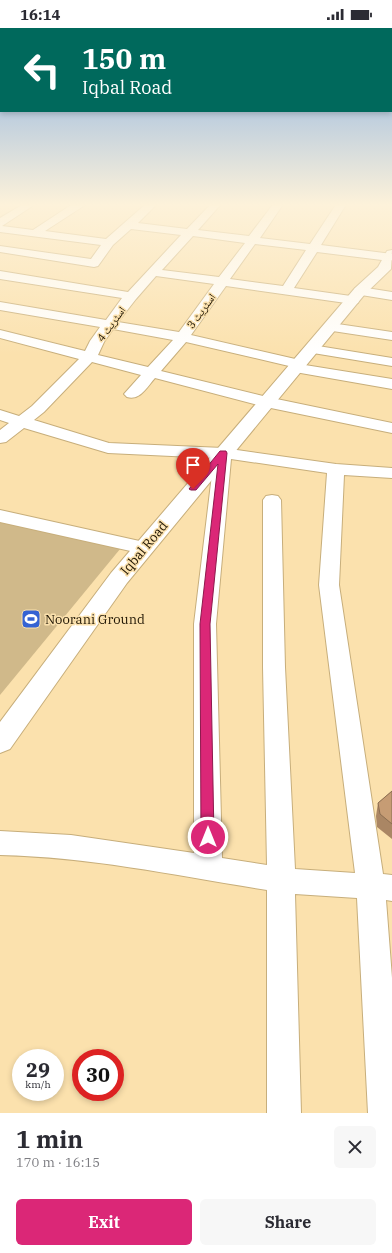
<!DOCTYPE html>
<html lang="en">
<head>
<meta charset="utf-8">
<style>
	body { margin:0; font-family:"IBM Plex Serif","Noto Naskh Arabic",serif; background:#f7f7f7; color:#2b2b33; height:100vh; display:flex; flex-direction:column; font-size:15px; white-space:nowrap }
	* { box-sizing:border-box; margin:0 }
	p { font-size:13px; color:#7c7c81 }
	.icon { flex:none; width:22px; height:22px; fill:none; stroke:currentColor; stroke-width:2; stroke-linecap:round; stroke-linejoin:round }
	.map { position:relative; height:1085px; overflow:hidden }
	.sheet { display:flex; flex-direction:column; background:#fff; flex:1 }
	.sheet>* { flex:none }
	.guide { position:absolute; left:0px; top:0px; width:392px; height:84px; box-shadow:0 2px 6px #0003; background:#00695c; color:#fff; overflow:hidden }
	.speed { position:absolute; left:12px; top:1021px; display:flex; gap:8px; font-size:20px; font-weight:700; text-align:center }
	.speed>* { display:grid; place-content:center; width:52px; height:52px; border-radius:50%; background:#fff; box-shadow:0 2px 6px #0003; line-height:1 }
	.speed small { font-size:10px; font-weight:400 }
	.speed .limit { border:6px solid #d22; background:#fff; color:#111 }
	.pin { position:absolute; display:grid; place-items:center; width:34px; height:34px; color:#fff; margin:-41px -17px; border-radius:50% 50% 50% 0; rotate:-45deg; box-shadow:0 0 4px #0007 }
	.pin .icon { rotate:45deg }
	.me { position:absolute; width:44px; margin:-22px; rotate:0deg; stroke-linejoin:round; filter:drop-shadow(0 0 3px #0008) }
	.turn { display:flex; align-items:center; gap:14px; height:84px; padding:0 16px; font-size:18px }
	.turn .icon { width:52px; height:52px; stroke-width:2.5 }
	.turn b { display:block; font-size:28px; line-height:34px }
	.round { display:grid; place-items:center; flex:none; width:42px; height:42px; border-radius:6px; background:#f7f7f7 }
	.summary { display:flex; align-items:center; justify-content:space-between; height:68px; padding:0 16px }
	h1 { font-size:24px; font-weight:700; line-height:30px }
	.cta { display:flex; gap:8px; margin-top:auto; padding:8px 16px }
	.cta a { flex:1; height:46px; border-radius:6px; background:#db2777; color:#fff; font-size:16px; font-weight:700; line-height:46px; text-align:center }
	.cta a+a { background:#f7f7f7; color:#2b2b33 }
	.status { display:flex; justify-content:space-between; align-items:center; height:28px; padding:0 20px; background:#fff; direction:ltr }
	.status svg { height:11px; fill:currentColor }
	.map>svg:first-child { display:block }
	.green { fill:#d0b98a }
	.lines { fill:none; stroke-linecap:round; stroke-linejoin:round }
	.street-casing { stroke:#c7ae7b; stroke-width:2 }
	.secondary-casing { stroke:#c7ae7b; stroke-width:2 }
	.street { fill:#fff; fill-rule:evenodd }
	.secondary { fill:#fff; fill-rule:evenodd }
	.wall { fill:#aa8664 }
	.building { fill:#c69c74; stroke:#8b6d51 }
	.route { fill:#db2777; stroke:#8e194d }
	.labels { text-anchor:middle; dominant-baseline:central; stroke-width:3; stroke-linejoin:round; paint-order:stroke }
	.far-street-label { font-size:11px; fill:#1e1402; stroke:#fbe1ad }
	.street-label { font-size:13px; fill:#1e1402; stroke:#fbe1ad }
	.poi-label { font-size:13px; fill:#1e1402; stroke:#fbe1ad; text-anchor:start }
</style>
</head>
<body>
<div class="status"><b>16:14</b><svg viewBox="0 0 49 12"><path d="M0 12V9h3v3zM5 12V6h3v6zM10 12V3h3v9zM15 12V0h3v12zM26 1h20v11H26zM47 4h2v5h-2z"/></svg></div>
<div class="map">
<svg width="392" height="1085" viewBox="0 0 392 1085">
	<rect width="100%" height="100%" fill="#fbe1ad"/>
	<polygon class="green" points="0,488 125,515 0,667"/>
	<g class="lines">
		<g class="street-casing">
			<g id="street">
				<path d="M25,175H37L2,198L33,202L74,175H86L85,177L45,203L106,211L147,175H158L138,195L187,201L212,175H222L198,202L249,208L274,175H284L260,210L310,216L337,175H347L321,217L392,226V232L390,233L317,224L294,260L358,269L359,272L358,275L353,276L226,258L191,307L304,333L306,336L305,337L392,351V361L295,344L290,343L288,340L289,338L186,314L161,343L267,369L392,395V405L266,379L155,350C147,359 140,373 127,369L124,366L141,347L92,334L44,384L34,392L109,415L223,420L336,436L392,440V450L344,447L339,557L383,846L392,847V873L386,872L392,950V1085H368L357,870L295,866L301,1085H267V862C178,848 91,829 0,827V803L71,807L194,825V596L214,430L108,425L24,400L6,414L0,415V402L9,395L0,392V382L19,388L32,378L79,331L0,310V302L85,323L90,313L100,299L0,282V274L106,292L122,270L0,251V243L128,264L181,207L131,201L113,217L98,238L94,239L0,224V218L91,231L101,217L0,204V190ZM193,208L245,215L219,249L162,242ZM255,216L306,222L283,258L230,251ZM156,248L214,256L179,304L118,294L136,271ZM113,301L173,312L148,339L98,327L104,314ZM231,431L327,445L319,557L355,845L295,841L285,639L281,472L278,468L272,467L266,468L263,472V639L267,837L222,830L216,596Z"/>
				<polygon points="360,259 392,264 392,272 355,266 354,263 355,260"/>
				<polygon points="331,295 392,304 392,312 326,302 324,299 326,296"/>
				<polygon points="312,317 392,330 392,338 307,324 305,321 307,318"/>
				<polygon points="0,482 144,514 151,516 154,520 151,524 144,526 0,494"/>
			</g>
		</g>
		<g class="secondary-casing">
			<polygon id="secondary" points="392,222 391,241 365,266 127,555 10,721 0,725 0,694 111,545 355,260 378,239 387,223"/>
		</g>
		<use href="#street" class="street"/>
		<use href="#secondary" class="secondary"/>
	</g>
	<polygon class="wall" points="392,763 392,811 377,799 376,788 378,775"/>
	<polygon class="building" points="392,763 392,796 380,786 378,775"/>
	<linearGradient id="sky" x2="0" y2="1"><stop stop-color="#81ace2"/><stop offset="0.54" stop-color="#fdf2da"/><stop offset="1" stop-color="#fdf2da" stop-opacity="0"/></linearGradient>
	<rect width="392" height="327" fill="url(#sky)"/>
	<polygon class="route" points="220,423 226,423 227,425 210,596 214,809 212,812 208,814 203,812 201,809 200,596 218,436 196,462 191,462 189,461"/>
	<defs>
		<g id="stadium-square" transform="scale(1)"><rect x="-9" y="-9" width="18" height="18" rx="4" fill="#3563d3" stroke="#fbe1ad"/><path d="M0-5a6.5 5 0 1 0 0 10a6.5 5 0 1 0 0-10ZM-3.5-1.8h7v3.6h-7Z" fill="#fff"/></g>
	</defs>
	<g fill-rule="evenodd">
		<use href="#stadium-square" x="31" y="591"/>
	</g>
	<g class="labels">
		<g class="far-street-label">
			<text transform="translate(201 283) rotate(-54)">اسٹریٹ 3</text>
			<text transform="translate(111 296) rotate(-54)">اسٹریٹ 4</text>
		</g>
		<g class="street-label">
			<text transform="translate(144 520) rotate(-50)">Iqbal Road</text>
		</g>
		<g class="poi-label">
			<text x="45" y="591">Noorani Ground</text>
		</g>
	</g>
</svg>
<div class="speed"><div>29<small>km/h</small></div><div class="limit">30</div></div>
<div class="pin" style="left:193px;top:461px;background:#d93025"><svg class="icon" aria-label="arrive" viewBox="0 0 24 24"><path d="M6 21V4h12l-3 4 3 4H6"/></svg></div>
<svg class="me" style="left:208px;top:809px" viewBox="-20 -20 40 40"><circle r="17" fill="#db2777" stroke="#fff" stroke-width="3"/><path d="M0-11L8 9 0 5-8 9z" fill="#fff"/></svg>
<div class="guide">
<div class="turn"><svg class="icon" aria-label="left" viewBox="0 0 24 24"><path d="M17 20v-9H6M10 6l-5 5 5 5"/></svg><div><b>150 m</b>Iqbal Road</div></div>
</div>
</div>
<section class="sheet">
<div class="summary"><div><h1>1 min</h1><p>170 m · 16:15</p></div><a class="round"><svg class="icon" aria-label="close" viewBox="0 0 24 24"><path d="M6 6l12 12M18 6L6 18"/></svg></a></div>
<div class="cta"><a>Exit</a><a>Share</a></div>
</section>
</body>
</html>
